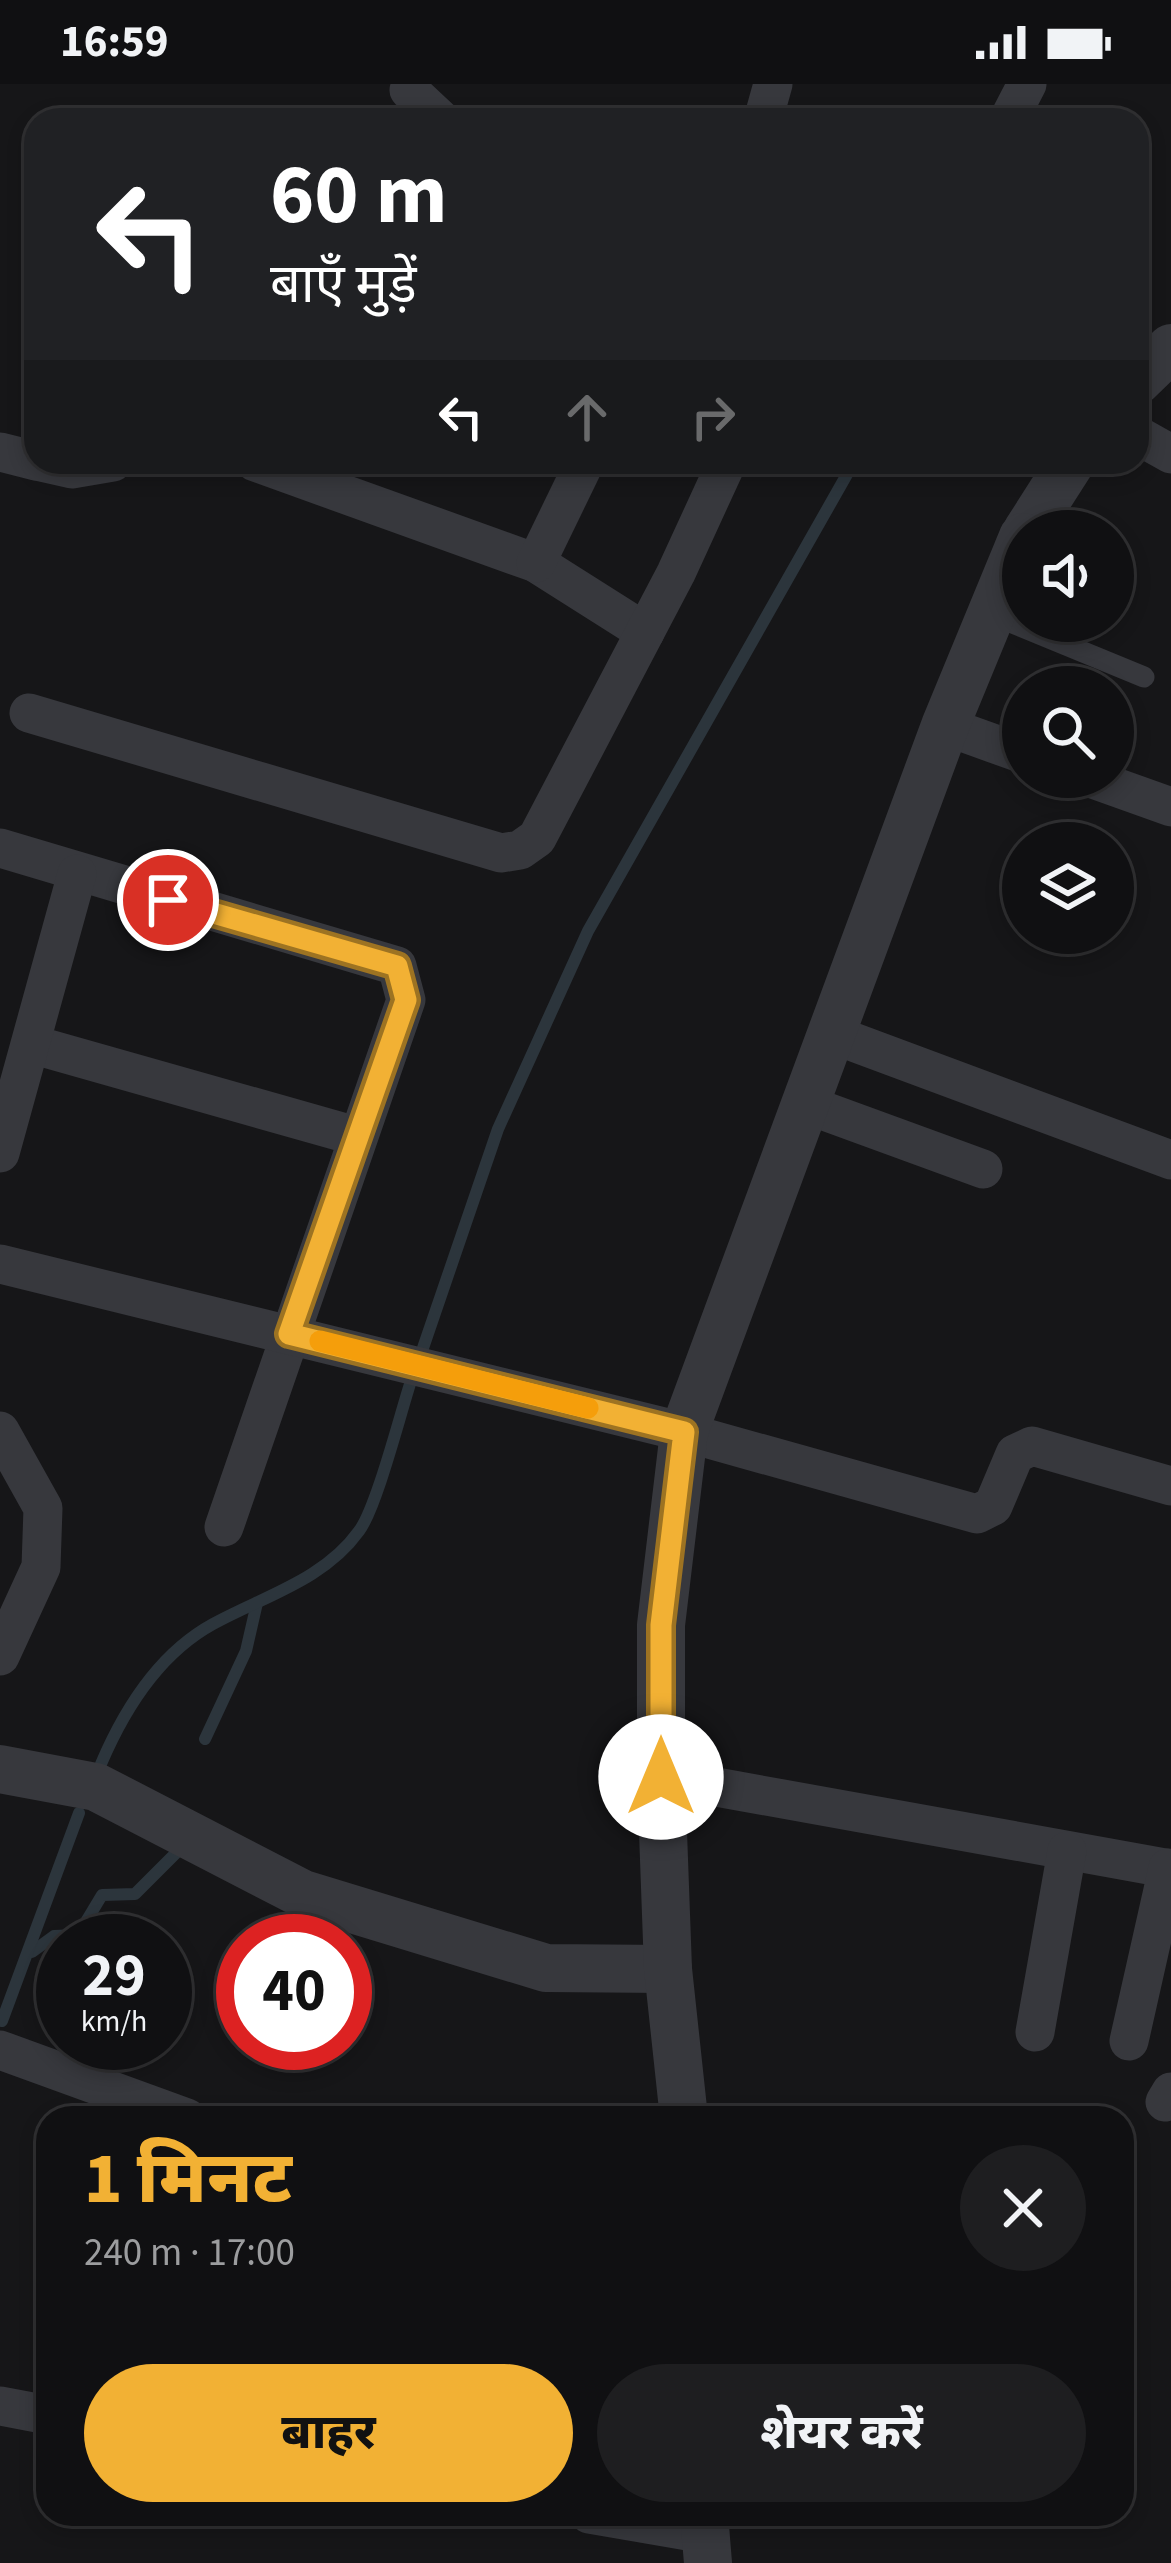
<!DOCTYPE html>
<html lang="hi">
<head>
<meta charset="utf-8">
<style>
	body { margin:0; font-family:"Source Sans 3","Noto Sans Devanagari",sans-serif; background:#1e1e20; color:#f1f3f6; height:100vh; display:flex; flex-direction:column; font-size:45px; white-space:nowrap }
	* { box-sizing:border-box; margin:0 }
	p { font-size:39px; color:#9c9d9f }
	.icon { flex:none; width:66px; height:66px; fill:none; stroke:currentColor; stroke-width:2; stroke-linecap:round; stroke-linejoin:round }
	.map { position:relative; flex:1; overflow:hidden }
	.panel { position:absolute; left:36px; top:2022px; width:1098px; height:420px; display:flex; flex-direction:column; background:#101012; border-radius:36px; box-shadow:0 6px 18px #0003,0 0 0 3px #303032 }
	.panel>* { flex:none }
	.guide { position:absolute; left:24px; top:24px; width:1125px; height:366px; border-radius:36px; box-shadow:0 6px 18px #0003,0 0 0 3px #303032; background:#202124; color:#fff; overflow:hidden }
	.tools { position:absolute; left:1002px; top:426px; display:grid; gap:24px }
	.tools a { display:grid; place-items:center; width:132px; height:132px; border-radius:50%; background:#101012; box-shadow:0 6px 18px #0003,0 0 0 3px #303032; font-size:60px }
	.speed { position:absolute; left:36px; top:1830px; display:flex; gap:24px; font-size:60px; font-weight:700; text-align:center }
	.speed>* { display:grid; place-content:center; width:156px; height:156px; border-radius:50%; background:#101012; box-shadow:0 6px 18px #0003,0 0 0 3px #303032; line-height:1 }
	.speed small { font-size:30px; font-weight:400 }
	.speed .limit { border:18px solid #d22; background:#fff; color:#111 }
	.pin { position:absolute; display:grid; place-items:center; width:102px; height:102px; color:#fff; margin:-51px; border:6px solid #fff; border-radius:50%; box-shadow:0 3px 12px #0007 }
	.me { position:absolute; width:132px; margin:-66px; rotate:0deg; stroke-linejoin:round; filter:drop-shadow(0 0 9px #0008) }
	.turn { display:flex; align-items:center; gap:42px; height:252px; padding:0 48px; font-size:54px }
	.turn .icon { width:156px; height:156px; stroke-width:2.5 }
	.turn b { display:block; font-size:84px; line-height:102px }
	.lanes { display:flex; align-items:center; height:114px; padding:0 48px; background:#0003; justify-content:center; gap:60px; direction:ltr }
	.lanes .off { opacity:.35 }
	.round { display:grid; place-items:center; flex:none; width:126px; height:126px; border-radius:63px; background:#1e1e20 }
	.summary { display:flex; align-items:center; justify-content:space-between; height:204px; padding:0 48px }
	h1 { font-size:72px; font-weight:800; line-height:90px; color:#f2b134 }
	.action { display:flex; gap:24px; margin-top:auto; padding:24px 48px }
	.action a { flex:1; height:138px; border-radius:72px; background:#f2b134; color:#111; font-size:48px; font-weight:800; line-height:138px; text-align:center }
	.action a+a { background:#1e1e20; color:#f1f3f6 }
	.status { display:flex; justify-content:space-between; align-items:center; height:84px; padding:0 60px; background:#101012; direction:ltr }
	.status svg { height:33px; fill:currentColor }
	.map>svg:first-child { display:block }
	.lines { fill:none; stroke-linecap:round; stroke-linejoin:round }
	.stream { stroke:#2c353c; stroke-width:12 }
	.service { stroke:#37383d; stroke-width:21 }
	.minor { stroke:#37383d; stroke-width:39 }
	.tertiary { stroke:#37383d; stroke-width:48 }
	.route-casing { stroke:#9d7322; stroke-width:30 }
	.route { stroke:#f2b134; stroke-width:21 }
	.slow { stroke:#f59e0b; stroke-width:21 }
</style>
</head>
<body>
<div class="status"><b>16:59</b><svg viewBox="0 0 49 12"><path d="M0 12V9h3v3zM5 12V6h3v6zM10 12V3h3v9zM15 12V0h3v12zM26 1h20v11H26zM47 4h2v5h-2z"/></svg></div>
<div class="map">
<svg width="1171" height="2479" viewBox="0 0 1171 2479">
	<rect width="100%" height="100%" fill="#161618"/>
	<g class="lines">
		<g class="stream">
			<polyline points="423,1264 498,1045 588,847 854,378"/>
			<polyline points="205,1655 246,1567 257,1519"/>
			<path d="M101,1680C124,1626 160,1569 213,1540C264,1512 324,1496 359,1447C376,1425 400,1331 410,1300"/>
			<polyline points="32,1868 54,1852 78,1851 102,1811 135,1810 181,1764"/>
			<polyline points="2,1937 79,1729"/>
		</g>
		<polyline class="service" points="993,531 1144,593"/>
		<g class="minor">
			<polyline points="409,6 441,36"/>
			<polyline points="1011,31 1027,0"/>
			<polyline points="763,36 773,0"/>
			<polyline points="1137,351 1171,370"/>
			<polyline points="0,368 36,377"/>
			<polyline points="41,378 72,385 113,378"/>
			<polyline points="255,378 536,479 645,548"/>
			<polyline points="536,479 585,378"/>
			<polyline points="29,629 501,769 520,766 537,754 676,489 727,378"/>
			<polyline points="945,642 1023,670"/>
			<polyline points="1087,693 1171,723"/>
			<polyline points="0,764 397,882 406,916 224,1443"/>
			<polyline points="829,949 1171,1076"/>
			<polyline points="31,960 356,1052"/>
			<polyline points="805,1020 983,1085"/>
			<polyline points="0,1069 77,790"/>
			<polyline points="0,1180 684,1348 977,1430 993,1422 1015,1370 1032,1362 1171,1402"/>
			<polyline points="0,1347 43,1424 41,1483 0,1572"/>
			<polyline points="661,1693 1171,1785"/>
			<polyline points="1035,1948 1067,1767"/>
			<polyline points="1129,1957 1168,1784"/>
			<polyline points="0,1966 187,2034"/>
			<polyline points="1165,2018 1171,2008"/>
			<polyline points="0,2322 48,2331"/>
			<polyline points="589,2430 705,2450"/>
		</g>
		<g class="tertiary">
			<polyline points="1137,297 1171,264"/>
			<polyline points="1027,447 1071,378"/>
			<polyline points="0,1685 96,1703 303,1810 546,1884 668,1885"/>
			<polyline points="684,2034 668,1885 661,1693 661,1541 684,1348 945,642 1023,453"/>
			<polyline points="704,2430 708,2479"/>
		</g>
	</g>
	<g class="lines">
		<g class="route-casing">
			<polyline id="route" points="168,816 397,882 406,916 289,1250 684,1348 661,1541 661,1693"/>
		</g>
		<use href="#route" class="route"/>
		<polyline class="slow" points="320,1257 588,1324"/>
	</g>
</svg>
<div class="tools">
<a><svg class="icon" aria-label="sound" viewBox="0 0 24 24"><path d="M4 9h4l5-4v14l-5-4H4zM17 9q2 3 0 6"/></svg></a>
<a><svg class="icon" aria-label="search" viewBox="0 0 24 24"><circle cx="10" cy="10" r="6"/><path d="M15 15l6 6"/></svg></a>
<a><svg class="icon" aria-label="layers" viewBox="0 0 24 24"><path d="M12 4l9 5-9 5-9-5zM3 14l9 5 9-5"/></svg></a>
</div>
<div class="speed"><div>29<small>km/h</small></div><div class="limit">40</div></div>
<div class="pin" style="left:168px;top:816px;background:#d93025"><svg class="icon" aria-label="arrive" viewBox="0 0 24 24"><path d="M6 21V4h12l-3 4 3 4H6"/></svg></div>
<svg class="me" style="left:661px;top:1693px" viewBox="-20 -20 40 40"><circle r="19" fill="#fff"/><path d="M0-13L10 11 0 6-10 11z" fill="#f2b134"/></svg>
<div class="guide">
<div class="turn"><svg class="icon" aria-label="left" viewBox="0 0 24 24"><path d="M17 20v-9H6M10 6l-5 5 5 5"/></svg><div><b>60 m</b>बाएँ मुड़ें</div></div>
<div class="lanes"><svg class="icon" aria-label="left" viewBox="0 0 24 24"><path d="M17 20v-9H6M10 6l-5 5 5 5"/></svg><svg class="icon off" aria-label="ahead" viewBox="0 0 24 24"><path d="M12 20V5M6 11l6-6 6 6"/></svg><svg class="icon off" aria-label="right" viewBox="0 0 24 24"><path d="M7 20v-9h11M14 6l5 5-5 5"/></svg></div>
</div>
<section class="panel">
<div class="summary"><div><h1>1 मिनट</h1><p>240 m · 17:00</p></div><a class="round"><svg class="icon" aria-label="close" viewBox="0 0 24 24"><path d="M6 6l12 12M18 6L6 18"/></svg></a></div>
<div class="action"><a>बाहर</a><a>शेयर करें</a></div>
</section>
</div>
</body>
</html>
